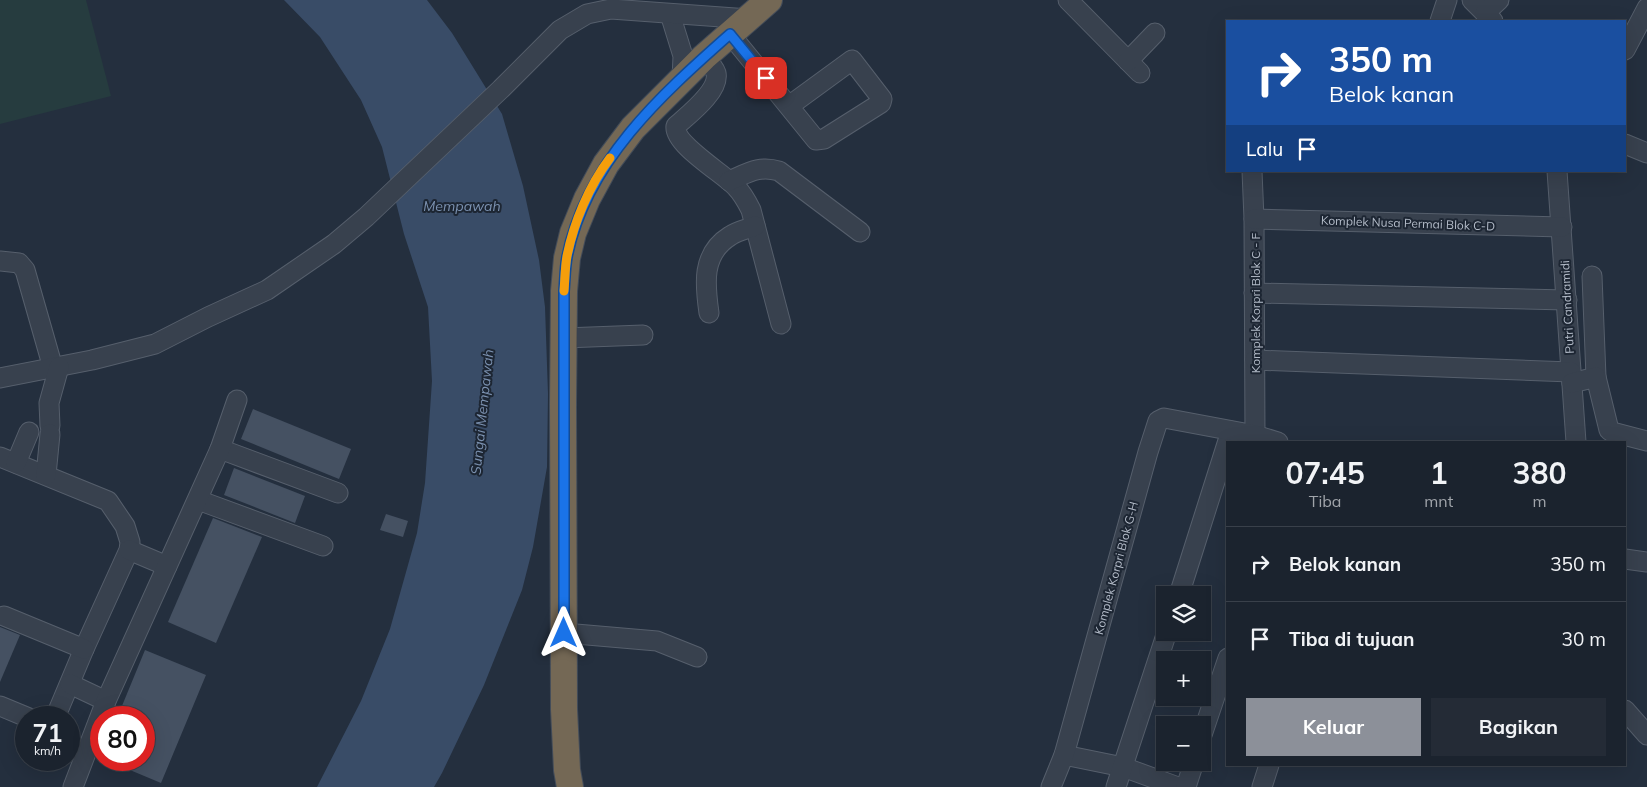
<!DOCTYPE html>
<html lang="id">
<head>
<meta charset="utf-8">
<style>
	body { margin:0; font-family:Mulish,sans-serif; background:#242b36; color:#f1f3f6; height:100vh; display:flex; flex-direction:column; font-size:19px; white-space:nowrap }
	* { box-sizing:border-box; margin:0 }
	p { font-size:16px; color:#a0a4aa }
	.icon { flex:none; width:28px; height:28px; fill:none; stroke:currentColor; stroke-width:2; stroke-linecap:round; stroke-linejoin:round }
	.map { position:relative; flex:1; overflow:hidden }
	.details { position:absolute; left:1226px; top:441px; width:400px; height:325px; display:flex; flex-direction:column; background:#1b232e; border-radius:0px; box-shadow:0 5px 20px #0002,0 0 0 1px #39404a }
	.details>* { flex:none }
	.guide { position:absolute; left:1226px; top:20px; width:400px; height:152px; border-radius:0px; box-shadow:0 5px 20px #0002,0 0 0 1px #39404a; background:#1a4fa0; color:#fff; overflow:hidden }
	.fabs { position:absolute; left:1156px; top:586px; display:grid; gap:10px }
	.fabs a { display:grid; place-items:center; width:55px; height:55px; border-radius:0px; background:#1b232e; box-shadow:0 5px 20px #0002,0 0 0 1px #39404a; font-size:25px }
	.speed { position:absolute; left:15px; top:706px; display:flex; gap:10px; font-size:25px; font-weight:700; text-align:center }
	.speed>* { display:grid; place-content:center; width:65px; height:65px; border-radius:50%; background:#1b232e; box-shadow:0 5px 20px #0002,0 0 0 1px #39404a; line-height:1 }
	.speed small { font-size:12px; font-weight:400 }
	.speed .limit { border:8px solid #d22; background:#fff; color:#111 }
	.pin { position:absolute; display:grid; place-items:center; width:42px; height:42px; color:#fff; margin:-21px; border-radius:10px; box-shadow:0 2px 8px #0006 }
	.me { position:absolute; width:55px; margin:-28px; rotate:0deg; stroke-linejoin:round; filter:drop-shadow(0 0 4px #0008) }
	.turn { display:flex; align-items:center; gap:18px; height:105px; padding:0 20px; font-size:22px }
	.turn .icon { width:65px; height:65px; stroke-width:2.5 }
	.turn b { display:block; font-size:35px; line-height:42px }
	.then { display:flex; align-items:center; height:48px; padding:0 20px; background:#0003; gap:10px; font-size:19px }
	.eta { display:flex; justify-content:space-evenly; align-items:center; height:85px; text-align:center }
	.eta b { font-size:30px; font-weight:700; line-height:35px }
	.button { display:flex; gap:10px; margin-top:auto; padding:10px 20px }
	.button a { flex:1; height:58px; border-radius:0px; background:#8c9099; color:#fff; font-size:20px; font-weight:700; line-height:58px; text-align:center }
	.button a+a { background:#242b36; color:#f1f3f6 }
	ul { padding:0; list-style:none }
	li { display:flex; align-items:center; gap:15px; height:75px; padding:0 20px; border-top:1px solid #39404a }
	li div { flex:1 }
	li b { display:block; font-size:19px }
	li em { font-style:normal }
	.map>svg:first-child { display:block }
	.green { fill:#263c3f }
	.water { fill:#394c67 }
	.building { fill:#455162 }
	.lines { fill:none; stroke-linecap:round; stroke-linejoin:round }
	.minor-casing { stroke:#565f6c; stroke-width:21 }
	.highway-casing { stroke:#434c59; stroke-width:28 }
	.minor { stroke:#38414e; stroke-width:19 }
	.highway { stroke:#746855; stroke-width:26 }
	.route-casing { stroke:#114b97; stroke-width:12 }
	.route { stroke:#1a73e8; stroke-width:9 }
	.slow { stroke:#f59e0b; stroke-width:9 }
	.labels { text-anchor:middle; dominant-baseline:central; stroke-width:4; stroke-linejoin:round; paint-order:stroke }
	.street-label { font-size:12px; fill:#b4bcc9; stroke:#1d2633 }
	.water-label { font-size:14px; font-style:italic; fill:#7c92b1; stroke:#1d2633 }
</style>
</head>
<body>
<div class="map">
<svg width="1647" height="787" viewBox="0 0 1647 787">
	<rect width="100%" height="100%" fill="#242f3e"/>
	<polygon class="green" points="0,0 86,0 111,96 0,124"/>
	<polygon class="water" points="284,0 427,0 452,33 502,114 523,186 539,260 545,307 548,394 547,467 533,547 522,590 484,685 442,773 434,787 317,787 361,701 390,629 417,533 425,483 432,381 428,307 404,234 382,147 361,100 320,37"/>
	<g class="building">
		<polygon points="253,409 351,449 339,479 241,439"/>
		<polygon points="234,468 305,496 295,523 224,495"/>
		<polygon points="386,514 408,521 403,537 380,530"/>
		<polygon points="213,518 262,537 216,643 168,622"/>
		<polygon points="0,627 20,635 0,682"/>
		<polygon points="145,650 206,675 161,783 106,760 144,760 144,718 117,718"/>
	</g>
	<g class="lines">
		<g class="minor-casing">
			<g id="minor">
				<polyline points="1068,0 1140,73"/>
				<polyline points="1472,0 1493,21"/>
				<polyline points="1485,13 1499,0"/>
				<polyline points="670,14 683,56 682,79"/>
				<polyline points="1440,21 1447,0"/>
				<polyline points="730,34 816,140 824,139 881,103 882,99 852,60 789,106"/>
				<polyline points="1625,50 1647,8"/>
				<path d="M704,57C709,62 714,67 716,73C720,91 688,115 676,126C673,144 724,174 736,187C743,194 747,202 751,210L781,324"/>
				<polyline points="1128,61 1155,33"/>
				<polyline points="1625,144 1647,153"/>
				<polyline points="1252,171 1254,219 1255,435"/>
				<polyline points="1557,171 1576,442"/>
				<path d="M729,181C748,173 759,165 779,171L860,232"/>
				<polyline points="1254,219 1562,227"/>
				<polyline points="0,261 19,263 25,270 53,368"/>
				<polyline points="1592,276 1596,377"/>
				<polyline points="1254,293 1567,300"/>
				<path d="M709,313C705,285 701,254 730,236C737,231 747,229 755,226"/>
				<polyline points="564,338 643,335"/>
				<polyline points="1255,360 1571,372"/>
				<polyline points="0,378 92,360 155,344 208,317 267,290 334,244 366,217 501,89 560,30 587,14 611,9 749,19"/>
				<polyline points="1572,383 1596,377 1609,430 1612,432 1647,441"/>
				<polyline points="50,426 49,403 59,367"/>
				<polyline points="220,449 338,493"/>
				<polyline points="0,457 108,501 125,526 130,542 129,550 84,649 55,718"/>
				<polyline points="16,463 29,432"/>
				<polyline points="46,475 50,434"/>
				<polyline points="198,500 323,546"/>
				<polyline points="129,550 167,566"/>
				<polyline points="1625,559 1647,562"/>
				<polyline points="1179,595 1231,431"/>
				<polyline points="4,616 84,649"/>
				<polyline points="564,633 657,641 697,657"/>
				<polyline points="70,684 106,701"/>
				<polyline points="0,706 29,718"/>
				<polyline points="1625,710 1647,735"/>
				<polyline points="1202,735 1228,658"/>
				<polyline points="1064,755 1123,767 1178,787"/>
				<polyline points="73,787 106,701 220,449 237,400"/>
				<polyline points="1051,787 1064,755 1148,452 1158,421 1164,418 1255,435 1278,442"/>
				<polyline points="1116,787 1167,632"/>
				<polyline points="1186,787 1194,762"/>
				<polyline points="1262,787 1269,765"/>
			</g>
		</g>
		<g class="highway-casing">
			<polyline id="highway" points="570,787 567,770 564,709 563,404 564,291 567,258 573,233 587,199 606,164 633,128 704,57 769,0"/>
		</g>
		<use href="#minor" class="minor"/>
		<use href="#highway" class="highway"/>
	</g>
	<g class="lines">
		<g class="route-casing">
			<path id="route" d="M564,633V291C565,280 565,268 567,257C586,162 661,95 730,34L766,78"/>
		</g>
		<use href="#route" class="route"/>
		<path class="slow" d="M564,291C565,279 565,267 567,256C574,222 589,186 610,158"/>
	</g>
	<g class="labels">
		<g class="street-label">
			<text transform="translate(1408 223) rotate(2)">Komplek Nusa Permai Blok C-D</text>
			<text transform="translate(1255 303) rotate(-90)">Komplek Korpri Blok C - F</text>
			<text transform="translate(1567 307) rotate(-93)">Putri Candramidi</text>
			<text transform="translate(1116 568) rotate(-75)">Komplek Korpri Blok G-H</text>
		</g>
		<g class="water-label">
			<text x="462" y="206">Mempawah</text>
			<text transform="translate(482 412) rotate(-84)">Sungai Mempawah</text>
		</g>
	</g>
</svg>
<div class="fabs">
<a><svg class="icon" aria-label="layers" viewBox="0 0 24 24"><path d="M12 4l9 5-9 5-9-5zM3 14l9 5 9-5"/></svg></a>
<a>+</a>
<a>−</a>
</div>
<div class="speed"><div>71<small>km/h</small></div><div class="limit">80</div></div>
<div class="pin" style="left:766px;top:78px;background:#d93025"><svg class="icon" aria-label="arrive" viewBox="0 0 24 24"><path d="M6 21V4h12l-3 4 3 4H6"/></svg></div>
<svg class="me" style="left:564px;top:633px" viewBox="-20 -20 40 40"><path d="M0-17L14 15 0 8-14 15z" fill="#1a73e8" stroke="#fff" stroke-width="4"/></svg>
<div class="guide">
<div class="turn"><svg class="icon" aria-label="right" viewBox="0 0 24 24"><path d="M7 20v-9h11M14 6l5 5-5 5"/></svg><div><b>350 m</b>Belok kanan</div></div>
<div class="then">Lalu<svg class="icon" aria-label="arrive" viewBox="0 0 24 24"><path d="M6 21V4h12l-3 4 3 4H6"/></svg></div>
</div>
<section class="details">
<div class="eta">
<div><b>07:45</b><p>Tiba</p></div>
<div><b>1</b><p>mnt</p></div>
<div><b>380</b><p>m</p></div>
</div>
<ul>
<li><svg class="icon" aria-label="right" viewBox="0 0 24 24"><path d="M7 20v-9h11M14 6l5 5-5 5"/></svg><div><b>Belok kanan</b></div><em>350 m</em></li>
<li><svg class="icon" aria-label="arrive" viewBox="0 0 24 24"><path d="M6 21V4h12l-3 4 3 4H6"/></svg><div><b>Tiba di tujuan</b></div><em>30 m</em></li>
</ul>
<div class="button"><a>Keluar</a><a>Bagikan</a></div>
</section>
</div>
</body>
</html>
